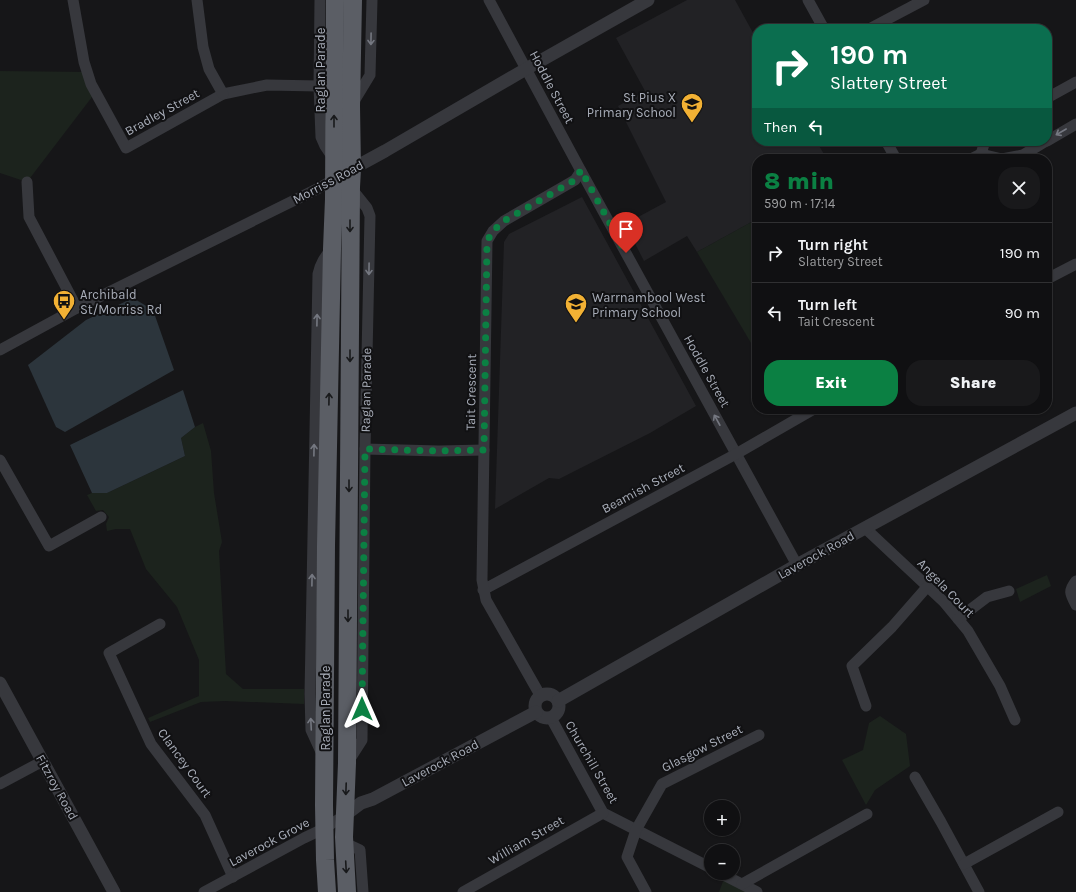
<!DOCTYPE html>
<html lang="en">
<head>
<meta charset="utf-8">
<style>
	body { margin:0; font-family:Karla,sans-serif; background:#19191b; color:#f1f3f6; height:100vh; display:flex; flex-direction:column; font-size:15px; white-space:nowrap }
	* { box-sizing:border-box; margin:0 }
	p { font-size:13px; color:#9c9d9f }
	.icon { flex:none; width:22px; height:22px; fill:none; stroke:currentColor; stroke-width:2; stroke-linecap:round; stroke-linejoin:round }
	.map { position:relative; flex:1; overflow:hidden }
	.side { position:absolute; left:752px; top:154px; width:300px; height:260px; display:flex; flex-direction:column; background:#101012; border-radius:16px; box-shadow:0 1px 3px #0004,0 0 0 1px #303032 }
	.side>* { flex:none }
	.banner { position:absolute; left:752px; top:24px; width:300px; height:122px; border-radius:16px; box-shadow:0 1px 3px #0004,0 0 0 1px #303032; background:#0b6e4f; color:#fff; overflow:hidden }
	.buttons { position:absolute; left:704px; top:800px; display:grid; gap:8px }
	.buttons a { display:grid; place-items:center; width:36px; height:36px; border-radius:50%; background:#101012; box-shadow:0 1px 3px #0004,0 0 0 1px #303032; font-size:20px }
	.pin { position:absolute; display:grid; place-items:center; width:34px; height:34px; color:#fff; margin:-41px -17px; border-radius:50% 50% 50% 0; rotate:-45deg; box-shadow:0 0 4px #0007 }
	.pin .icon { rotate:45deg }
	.me { position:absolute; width:44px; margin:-22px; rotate:0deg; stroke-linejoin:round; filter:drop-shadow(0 0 3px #0008) }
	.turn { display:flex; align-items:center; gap:14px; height:84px; padding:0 12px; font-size:18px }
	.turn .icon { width:52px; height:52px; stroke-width:2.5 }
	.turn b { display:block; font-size:28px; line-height:34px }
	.then { display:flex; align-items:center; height:38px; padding:0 12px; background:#0003; gap:8px; font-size:15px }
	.round { display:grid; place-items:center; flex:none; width:42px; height:42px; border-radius:16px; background:#19191b }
	.headline { display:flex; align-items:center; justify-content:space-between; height:68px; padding:0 12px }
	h1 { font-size:24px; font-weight:800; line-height:30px; color:#0b8043 }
	.button { display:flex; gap:8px; margin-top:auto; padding:8px 12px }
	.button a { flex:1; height:46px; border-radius:16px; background:#0b8043; color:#fff; font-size:16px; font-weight:800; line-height:46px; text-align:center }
	.button a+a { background:#19191b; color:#f1f3f6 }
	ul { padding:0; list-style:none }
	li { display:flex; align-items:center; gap:12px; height:60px; padding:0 12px; border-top:1px solid #303032 }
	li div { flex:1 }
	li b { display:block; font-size:15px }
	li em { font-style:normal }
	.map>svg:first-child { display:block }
	.built { fill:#222225 }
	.green { fill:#1c231d }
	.water { fill:#2c353c }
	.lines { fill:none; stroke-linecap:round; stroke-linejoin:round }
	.minor { stroke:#37383d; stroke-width:11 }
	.tertiary { stroke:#37383d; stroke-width:13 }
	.trunk { stroke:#5b5e65; stroke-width:18 }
	.oneway { stroke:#757881 }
	.oneway2 { stroke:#18191b }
	.route { stroke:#0b8043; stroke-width:7; stroke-dasharray:0 12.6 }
	.labels { text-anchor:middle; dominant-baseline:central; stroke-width:4; stroke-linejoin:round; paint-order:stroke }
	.street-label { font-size:13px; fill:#a8adb8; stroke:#111113 }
	.poi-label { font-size:13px; fill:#a8adb8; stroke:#111113; text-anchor:start }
</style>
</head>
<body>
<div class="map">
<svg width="1076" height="892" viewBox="0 0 1076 892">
	<rect width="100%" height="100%" fill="#161618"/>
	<g class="built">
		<polygon points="687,0 735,0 757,40 757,141 816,141 827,159 757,159 757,219 697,252 687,236 644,261 625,224 666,202 618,106 645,91 616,38"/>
		<polygon points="582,197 696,406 650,433 559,479 549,478 495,509 504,242 509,234"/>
	</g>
	<g class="green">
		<polygon points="0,71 87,72 95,93 27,182 0,173"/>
		<polygon points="757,219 757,353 697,252"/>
		<polygon points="203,423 211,451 214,493 222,542 219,551 226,674 243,689 304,689 304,704 225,701 201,702 150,722 148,718 199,696 199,660 177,607 146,569 130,529 116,529 107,531 106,524 109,517 103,510 96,511 87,495 92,493 107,493 185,456 181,438 195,427"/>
		<polygon points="1047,575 1051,586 1020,602 1016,589"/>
		<polygon points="880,716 906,734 910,766 875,790 866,805 842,760 863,750 869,723"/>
		<polygon points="725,876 757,892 719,892"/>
	</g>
	<g class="water">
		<polygon points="133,298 153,310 174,370 65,432 56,427 28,365 86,320"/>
		<polygon points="183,390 195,427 181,438 185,456 107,493 92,493 70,445"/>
	</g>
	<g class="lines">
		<g class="minor">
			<polyline points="73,0 84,62 91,84 126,148 223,94 267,85 319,86"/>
			<polyline points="197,0 203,47 209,69 223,94"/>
			<polyline points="320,0 319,86 321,137 325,146 333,158"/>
			<polyline points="489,0 581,171 797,565"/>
			<polyline points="808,0 824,29"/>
			<polyline points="869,29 924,0"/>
			<polyline points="1047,98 1076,82"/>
			<polyline points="353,103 370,75 372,0"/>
			<polyline points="886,141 896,159"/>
			<polyline points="1047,141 1076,124"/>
			<polyline points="981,154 985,141"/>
			<polyline points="971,159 981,154 1002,159 1023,155 1046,141"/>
			<polyline points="27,182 29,217 77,308"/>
			<polyline points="1047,279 1076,264"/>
			<polyline points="0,350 77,308 319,188 338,177"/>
			<polyline points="365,449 439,451 484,450"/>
			<polyline points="0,460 49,546 101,517"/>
			<polyline points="865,528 944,602 968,631 1000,686 1015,720"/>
			<path d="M1076,581C1068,591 1070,594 1076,605"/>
			<polyline points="483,590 736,454 814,409"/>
			<polyline points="958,619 987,597 1009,591"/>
			<polyline points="160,624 109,653 151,744 205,815 233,877"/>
			<polyline points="540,695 486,600 482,580 487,241 493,231 504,221 575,180 581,171"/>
			<polyline points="866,706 852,666 892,627 927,587"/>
			<polyline points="551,718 603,813 711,868"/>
			<path d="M322,754L311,730L310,694L318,274C320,264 325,257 331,249"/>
			<polyline points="348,762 362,740 365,449 370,216 367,208 351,188"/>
			<polyline points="915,777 941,822 979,892"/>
			<polyline points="0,784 43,761"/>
			<polyline points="345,843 360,850 363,892"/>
			<polyline points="964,864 1058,812"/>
			<polyline points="720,873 757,892"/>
			<polyline points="742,884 867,814"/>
			<polyline points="204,892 304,838 325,828 345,815"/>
			<polyline points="463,892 603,813"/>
			<polyline points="646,892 627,857 636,830 662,784 759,735"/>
		</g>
		<g class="tertiary">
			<polyline points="352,169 385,151 526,69 648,0"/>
			<polyline points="0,683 114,892"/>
			<circle cx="547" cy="706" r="12"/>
			<polyline points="558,701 797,565 1076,413"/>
			<polyline points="345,815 361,803 373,799 536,712"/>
		</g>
		<g class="trunk">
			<polyline points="327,892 325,860 324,805 326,546 332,249 334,199 335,0"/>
			<polyline points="347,892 344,837 347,763 351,187 352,169 351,106 353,0"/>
		</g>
	</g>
	<defs><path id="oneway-shaft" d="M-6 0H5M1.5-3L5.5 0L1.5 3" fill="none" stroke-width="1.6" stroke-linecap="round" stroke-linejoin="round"/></defs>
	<g class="oneway">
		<use href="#oneway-shaft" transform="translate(371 39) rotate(91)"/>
		<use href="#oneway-shaft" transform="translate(1061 132) rotate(150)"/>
		<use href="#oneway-shaft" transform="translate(369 269) rotate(91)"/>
		<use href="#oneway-shaft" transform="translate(317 320) rotate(-89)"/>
		<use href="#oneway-shaft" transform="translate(717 420) rotate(-119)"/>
		<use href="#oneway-shaft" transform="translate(314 450) rotate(-89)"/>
		<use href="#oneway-shaft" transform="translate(312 580) rotate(-89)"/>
		<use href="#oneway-shaft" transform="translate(311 724) rotate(-93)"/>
	</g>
	<g class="oneway2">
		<use href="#oneway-shaft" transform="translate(334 121) rotate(-90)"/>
		<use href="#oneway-shaft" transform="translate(350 226) rotate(90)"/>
		<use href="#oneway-shaft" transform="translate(350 356) rotate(90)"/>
		<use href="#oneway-shaft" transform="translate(329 399) rotate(-89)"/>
		<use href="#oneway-shaft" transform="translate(349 486) rotate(90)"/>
		<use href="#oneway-shaft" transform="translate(348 616) rotate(90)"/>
		<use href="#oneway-shaft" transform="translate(346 789) rotate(92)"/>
		<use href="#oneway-shaft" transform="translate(346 867) rotate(87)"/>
	</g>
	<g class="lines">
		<polyline class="route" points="362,709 365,449 439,451 484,450 487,241 493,231 504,221 575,180 581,170 626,253"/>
	</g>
	<defs>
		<g id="university-pin" transform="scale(1.15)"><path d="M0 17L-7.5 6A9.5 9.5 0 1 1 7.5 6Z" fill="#f2b134" stroke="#111113"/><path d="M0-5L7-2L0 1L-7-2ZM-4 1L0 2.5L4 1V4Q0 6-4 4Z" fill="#111"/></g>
		<g id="bus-pin" transform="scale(1.15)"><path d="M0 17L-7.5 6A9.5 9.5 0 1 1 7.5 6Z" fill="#f2b134" stroke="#111113"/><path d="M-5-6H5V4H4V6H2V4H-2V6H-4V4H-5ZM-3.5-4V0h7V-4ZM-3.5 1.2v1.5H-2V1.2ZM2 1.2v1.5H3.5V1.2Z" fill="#111"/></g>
		<g id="school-pin" transform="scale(1.15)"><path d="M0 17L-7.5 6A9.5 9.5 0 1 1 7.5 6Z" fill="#f2b134" stroke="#111113"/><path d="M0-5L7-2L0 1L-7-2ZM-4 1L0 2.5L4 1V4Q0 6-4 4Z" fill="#111"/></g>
	</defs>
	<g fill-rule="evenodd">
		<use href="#university-pin" x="692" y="104"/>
		<use href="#bus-pin" x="64" y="301"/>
		<use href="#school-pin" x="576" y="304"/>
	</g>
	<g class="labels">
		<g class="street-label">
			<text transform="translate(320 70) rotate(-90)">Raglan Parade</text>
			<text transform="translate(552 87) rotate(62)">Hoddle Street</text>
			<text transform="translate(162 112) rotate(-29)">Bradley Street</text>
			<text transform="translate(328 182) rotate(-28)">Morriss Road</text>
			<text transform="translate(707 371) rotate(61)">Hoddle Street</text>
			<text transform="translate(366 390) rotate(-89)">Raglan Parade</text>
			<text transform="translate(471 392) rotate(-89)">Tait Crescent</text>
			<text transform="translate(643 488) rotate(-28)">Beamish Street</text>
			<text transform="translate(816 555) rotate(-29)">Laverock Road</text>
			<text transform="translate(946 588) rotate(46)">Angela Court</text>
			<text transform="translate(325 708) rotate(-90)">Raglan Parade</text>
			<text transform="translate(702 748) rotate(-27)">Glasgow Street</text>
			<text transform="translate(592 762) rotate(60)">Churchill Street</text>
			<text transform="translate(185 763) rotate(54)">Clancey Court</text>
			<text transform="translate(440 763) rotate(-28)">Laverock Road</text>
			<text transform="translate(57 787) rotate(61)">Fitzroy Road</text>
			<text transform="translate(526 840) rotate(-30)">William Street</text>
			<text transform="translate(269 842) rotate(-28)">Laverock Grove</text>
		</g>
		<g class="poi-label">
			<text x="676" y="97" text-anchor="end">St Pius X<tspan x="676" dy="15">Primary School</tspan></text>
			<text x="80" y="294">Archibald<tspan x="80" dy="15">St/Morriss Rd</tspan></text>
			<text x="592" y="297">Warrnambool West<tspan x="592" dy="15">Primary School</tspan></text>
		</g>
	</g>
</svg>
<div class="buttons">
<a>+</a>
<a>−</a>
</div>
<div class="pin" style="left:626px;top:253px;background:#d93025"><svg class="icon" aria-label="arrive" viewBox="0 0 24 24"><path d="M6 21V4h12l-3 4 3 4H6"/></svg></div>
<svg class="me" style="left:362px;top:709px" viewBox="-20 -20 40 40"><path d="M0-17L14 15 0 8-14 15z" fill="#0b8043" stroke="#fff" stroke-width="4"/></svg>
<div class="banner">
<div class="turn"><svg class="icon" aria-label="right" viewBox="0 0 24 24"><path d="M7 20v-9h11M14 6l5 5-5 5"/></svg><div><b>190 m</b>Slattery Street</div></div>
<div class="then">Then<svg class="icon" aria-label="left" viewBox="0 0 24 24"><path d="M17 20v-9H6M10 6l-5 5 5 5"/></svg></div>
</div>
<section class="side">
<div class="headline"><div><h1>8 min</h1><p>590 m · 17:14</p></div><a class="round"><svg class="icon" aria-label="close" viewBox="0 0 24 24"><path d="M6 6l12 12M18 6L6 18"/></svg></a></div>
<ul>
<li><svg class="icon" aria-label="right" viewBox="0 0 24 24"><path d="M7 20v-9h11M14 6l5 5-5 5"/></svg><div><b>Turn right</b><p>Slattery Street</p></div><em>190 m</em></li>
<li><svg class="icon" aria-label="left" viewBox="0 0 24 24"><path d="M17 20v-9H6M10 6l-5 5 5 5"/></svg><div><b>Turn left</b><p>Tait Crescent</p></div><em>90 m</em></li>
</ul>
<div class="button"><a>Exit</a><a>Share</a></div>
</section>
</div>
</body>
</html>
